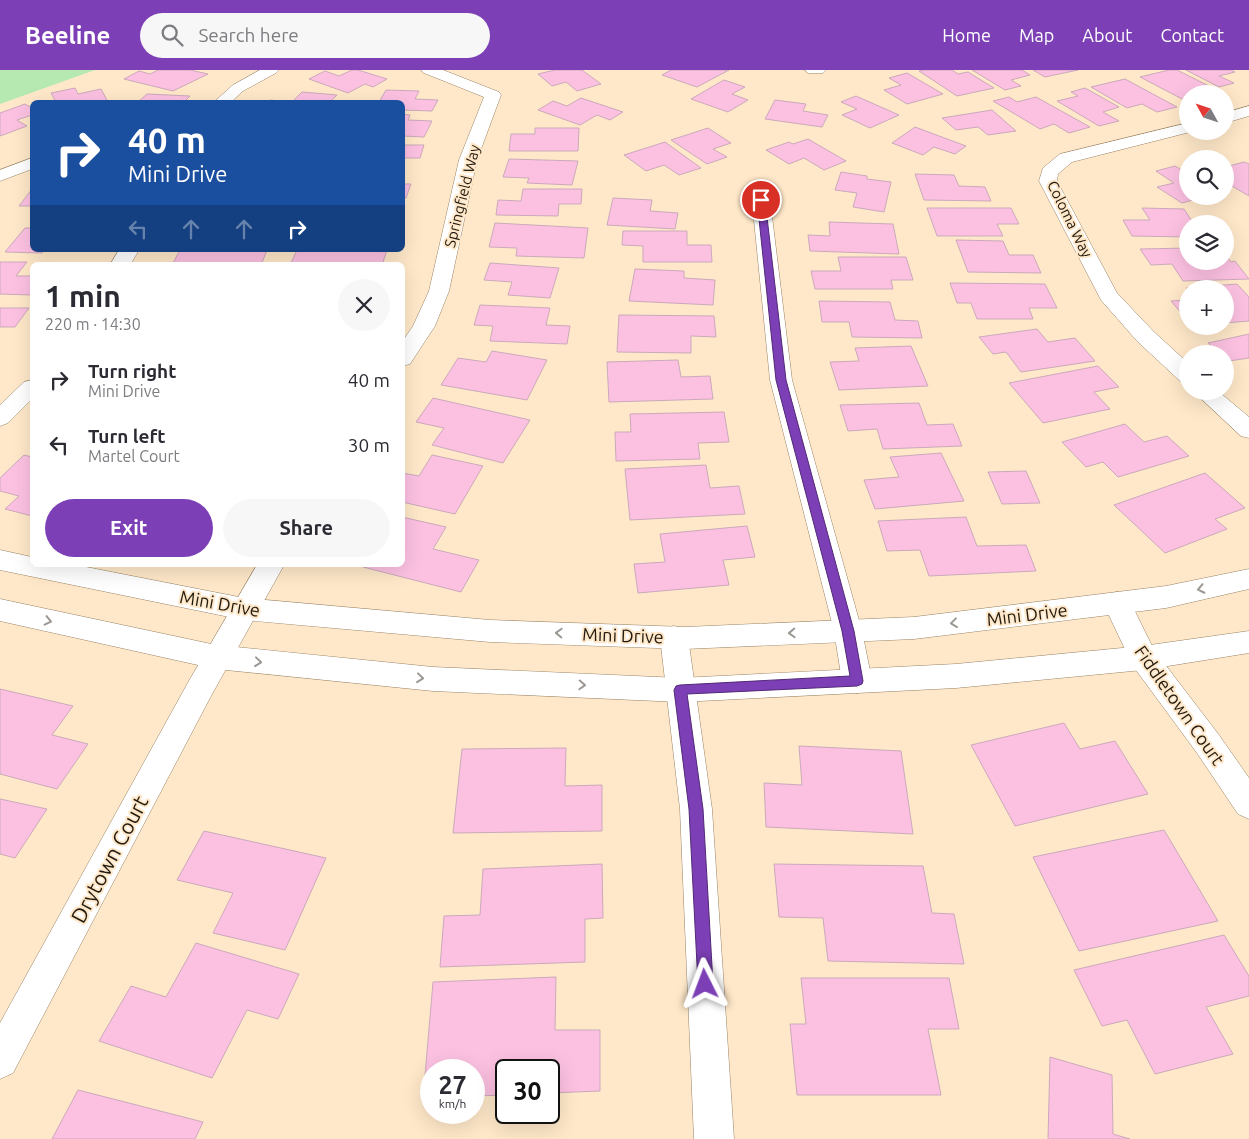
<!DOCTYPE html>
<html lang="en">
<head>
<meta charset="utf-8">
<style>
	body { margin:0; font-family:Ubuntu,sans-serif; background:#f7f7f7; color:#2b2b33; height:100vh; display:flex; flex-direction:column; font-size:19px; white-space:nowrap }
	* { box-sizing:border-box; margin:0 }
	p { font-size:16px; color:#7c7c81 }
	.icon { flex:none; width:28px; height:28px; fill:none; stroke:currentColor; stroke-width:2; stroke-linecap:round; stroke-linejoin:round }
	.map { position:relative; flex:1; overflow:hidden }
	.panel { position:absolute; left:30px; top:192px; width:375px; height:305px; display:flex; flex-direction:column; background:#fff; border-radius:8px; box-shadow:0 5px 20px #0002 }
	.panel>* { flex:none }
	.top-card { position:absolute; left:30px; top:30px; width:375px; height:152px; border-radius:8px; box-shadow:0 5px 20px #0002; background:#1a4fa0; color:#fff; overflow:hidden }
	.needle { width:32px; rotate:310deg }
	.tools { position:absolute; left:1179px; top:15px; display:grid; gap:10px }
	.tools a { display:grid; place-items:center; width:55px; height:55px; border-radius:50%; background:#fff; box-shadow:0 5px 20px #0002; font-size:25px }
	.speed { position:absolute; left:420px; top:989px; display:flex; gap:10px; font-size:25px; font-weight:700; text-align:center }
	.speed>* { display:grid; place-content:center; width:65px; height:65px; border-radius:50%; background:#fff; box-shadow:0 5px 20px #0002; line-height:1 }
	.speed small { font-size:12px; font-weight:400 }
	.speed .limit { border:2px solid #111; border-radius:8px; background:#fff; color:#111 }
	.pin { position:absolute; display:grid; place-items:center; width:42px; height:42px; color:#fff; margin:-21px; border:2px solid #fff; border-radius:50%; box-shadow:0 1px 5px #0007 }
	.me { position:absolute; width:55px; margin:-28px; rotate:357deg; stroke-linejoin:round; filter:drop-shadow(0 0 4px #0008) }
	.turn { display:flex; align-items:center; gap:18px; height:105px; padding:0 15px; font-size:22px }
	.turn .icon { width:65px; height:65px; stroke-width:2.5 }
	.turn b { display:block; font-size:35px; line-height:42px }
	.lanes { display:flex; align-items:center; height:48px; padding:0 15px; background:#0003; justify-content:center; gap:25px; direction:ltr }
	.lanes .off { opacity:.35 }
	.round { display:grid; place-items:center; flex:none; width:52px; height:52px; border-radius:26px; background:#f7f7f7 }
	.summary { display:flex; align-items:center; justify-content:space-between; height:85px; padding:0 15px }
	h1 { font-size:30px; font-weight:600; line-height:38px }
	.button { display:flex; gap:10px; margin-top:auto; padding:10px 15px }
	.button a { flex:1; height:58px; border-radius:30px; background:#7c3fb5; color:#fff; font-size:20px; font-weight:600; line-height:58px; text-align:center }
	.button a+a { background:#f7f7f7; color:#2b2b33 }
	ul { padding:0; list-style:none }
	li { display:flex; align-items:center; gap:15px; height:65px; padding:0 15px }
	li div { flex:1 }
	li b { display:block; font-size:19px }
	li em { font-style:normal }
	header { display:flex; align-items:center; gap:30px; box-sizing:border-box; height:70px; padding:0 25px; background:#7c3fb5; color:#fff }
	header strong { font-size:24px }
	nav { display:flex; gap:28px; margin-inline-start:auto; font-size:18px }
	.search { width:350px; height:45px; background:#f7f7f7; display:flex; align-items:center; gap:12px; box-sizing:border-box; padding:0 18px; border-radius:28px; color:#7c7c81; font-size:19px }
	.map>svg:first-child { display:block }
	.green { fill:#b6e9b2 }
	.building { fill:#fcc1e1; stroke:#cba9bb }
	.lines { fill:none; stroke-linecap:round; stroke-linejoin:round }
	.minor-casing { stroke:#978367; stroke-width:1 }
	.tertiary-casing { stroke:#978367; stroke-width:1 }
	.minor { fill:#fff; fill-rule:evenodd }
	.tertiary { fill:#fff; fill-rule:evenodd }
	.oneway { stroke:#9c9893 }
	.route { fill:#7c3fb5; stroke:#512976 }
	.labels { text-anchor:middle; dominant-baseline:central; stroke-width:4; stroke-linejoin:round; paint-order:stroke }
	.far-street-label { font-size:15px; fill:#221a0f; stroke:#ffe8c9 }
	.street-label { font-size:18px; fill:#221a0f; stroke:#ffe8c9 }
	.near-street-label { font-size:21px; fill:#221a0f; stroke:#ffe8c9 }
</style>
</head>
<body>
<header>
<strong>Beeline</strong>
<div class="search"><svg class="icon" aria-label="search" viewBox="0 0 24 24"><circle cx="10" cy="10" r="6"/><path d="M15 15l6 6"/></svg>Search here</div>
<nav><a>Home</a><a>Map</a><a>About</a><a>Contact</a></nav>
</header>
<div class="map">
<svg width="1249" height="1069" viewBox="0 0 1249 1069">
	<rect width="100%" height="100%" fill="#ffe8c9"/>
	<polygon class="green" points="0,0 95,0 0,34"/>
	<g class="building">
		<polygon points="158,0 190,0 208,4 173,21 124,9 139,1 150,4"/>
		<polygon points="352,0 358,0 387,9 373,17 365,14 348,23 309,9 325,1 339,6"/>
		<polygon points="555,0 582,0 601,14 577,21 566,12 552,16 538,4"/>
		<polygon points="671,0 729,0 697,17 662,5"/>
		<polygon points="925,0 952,0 958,4 968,2 994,18 957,26 919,1"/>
		<polygon points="972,0 1022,0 1030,5 1011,10 1021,16 1005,20"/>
		<polygon points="1033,0 1078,0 1045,7"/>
		<polygon points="1169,0 1177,0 1211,17 1200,20 1207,24 1188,24 1188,32 1140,7"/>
		<polygon points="1186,0 1231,0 1235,2 1219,6 1234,13 1219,17"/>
		<polygon points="907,3 943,24 907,34 884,20 901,15 889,8"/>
		<polygon points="1125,9 1177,37 1157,42 1142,34 1127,38 1091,17"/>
		<polygon points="724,10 745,17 732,24 748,30 728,42 691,29"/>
		<polygon points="75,18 78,24 101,19 108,32 56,32 51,23"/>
		<polygon points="1085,18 1119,37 1103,42 1119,51 1099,56 1057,31 1078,26 1071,22"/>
		<polygon points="386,20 419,21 415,29 438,30 432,41 402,40 402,32 379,32"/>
		<polygon points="302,22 337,25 330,32 268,32 270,30 292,32"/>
		<polygon points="147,24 190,26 184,32 138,32"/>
		<polygon points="856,26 899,45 870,58 842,45 857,39 841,32"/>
		<polygon points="1009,27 1017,32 1036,27 1090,57 1069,63 1054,54 1040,59 993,31"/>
		<polygon points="581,28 623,42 610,50 597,45 580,55 538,40 553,31 567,36"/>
		<polygon points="775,30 806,34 803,41 828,45 822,57 765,49"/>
		<polygon points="25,34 32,38 32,45 17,50 27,56 0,66 0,43"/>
		<polygon points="992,40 1016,61 988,65 978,57 956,60 942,48"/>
		<polygon points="402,44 410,45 408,50 432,51 424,67 402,66"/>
		<polygon points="915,57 966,76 955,84 934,77 923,85 892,73"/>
		<polygon points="535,58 579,58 578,81 509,81 511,64 535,64"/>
		<polygon points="708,58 731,73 713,79 727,87 707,94 671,70"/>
		<polygon points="808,69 846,91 824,100 804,88 789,94 766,80 789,72 793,74"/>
		<polygon points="665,72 701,98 679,105 664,95 646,101 624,85"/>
		<polygon points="402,75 424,75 420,88 402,88"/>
		<polygon points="509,89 578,91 572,115 527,113 529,108 503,107"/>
		<polygon points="1244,92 1249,94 1249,126 1225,112 1225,94 1229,96"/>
		<polygon points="1175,96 1188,104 1188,126 1207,126 1182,133 1157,117 1174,113 1156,101"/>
		<polygon points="841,102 867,106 867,109 891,112 884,142 853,137 857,123 835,120"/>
		<polygon points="915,104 954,105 959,116 985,117 991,131 924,130"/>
		<polygon points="402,114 411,114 406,128 402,128"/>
		<polygon points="32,119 32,136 19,136"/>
		<polygon points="523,119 582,119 581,134 559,134 558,146 496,145 498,130 521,131"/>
		<polygon points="613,128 652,130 650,141 678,143 675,159 607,155"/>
		<polygon points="927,138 1011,138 1019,154 997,154 1003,166 937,166"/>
		<polygon points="1142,138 1184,139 1194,154 1188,154 1188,167 1132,166 1123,150 1150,150"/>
		<polygon points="829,152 893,154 899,184 810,181 808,165 830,166"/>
		<polygon points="495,153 588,158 584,188 516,186 517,178 489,177"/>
		<polygon points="32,155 32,180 44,180 42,183 5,182 25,158 30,158"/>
		<polygon points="623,161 687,161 687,175 711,175 712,192 643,192 643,176 622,175"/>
		<polygon points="956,170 1003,171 1009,185 1033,185 1041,203 968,202"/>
		<polygon points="1188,178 1188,191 1225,191 1225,184 1231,192 1235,191 1249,209 1183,211 1172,194 1151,195 1140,179"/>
		<polygon points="180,180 267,180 261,195 172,195"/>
		<polygon points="297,180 387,180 382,195 290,195"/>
		<polygon points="838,187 906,187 913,210 891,210 893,219 815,219 811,201 841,201"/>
		<polygon points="0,192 27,192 16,206 32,206 32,225 0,224"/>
		<polygon points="490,193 559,198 550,228 508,225 512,212 484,210"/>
		<polygon points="635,199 684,201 684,208 715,210 713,235 629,231"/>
		<polygon points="950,213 1045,214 1057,238 1029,238 1033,249 977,249 971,233 957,233"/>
		<polygon points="1237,214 1249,227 1249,251 1225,253 1225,219 1188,219 1188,220 1186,218"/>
		<polygon points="1188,230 1188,251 1171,231"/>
		<polygon points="819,231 890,232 895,250 918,251 922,268 852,267 849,252 822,252"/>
		<polygon points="480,235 550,238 546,255 570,256 567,274 490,271 493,256 474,255"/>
		<polygon points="0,238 29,238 15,257 0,257"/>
		<polygon points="619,245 714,246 716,267 691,266 691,283 617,282"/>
		<polygon points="1037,259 1048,272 1075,268 1095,291 1021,302 1006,282 993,284 979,267"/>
		<polygon points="1249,264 1249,288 1229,291 1225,287 1225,284 1221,284 1208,273"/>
		<polygon points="911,276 928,316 839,320 830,292 859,291 855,278"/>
		<polygon points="492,281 547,290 527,330 441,315 458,288 486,292"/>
		<polygon points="678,290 681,307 710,306 713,329 609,332 607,292"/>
		<polygon points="1098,296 1119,317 1094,322 1110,339 1043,353 1009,313"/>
		<polygon points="433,328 530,350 503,393 432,375 444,358 416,352"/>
		<polygon points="919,333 927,355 953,354 962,376 883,379 877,359 848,361 840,335"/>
		<polygon points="724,342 729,372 698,373 700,389 616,391 615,362 631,362 630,344"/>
		<polygon points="1125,354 1144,372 1167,366 1189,386 1118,407 1103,392 1086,397 1062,372"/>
		<polygon points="941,383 964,431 875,439 864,410 899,407 890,387"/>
		<polygon points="24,385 32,387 32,446 5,439 19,426 0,421 0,408"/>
		<polygon points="432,385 483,396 455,444 402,432 402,403 419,406"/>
		<polygon points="706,395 710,418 739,416 745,444 630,450 625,399"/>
		<polygon points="1026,401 1040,433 1002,434 988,402"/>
		<polygon points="1205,403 1245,438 1215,449 1227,459 1165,483 1114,435"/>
		<polygon points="402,447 446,457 433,479 479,490 461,522 363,497 364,495 402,495"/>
		<polygon points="966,447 977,476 1026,475 1036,501 929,506 920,480 887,481 878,451"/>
		<polygon points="747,456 755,487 723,490 729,515 638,523 634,494 665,492 660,464"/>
		<polygon points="0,619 73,636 52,665 88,674 57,719 0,704"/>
		<polygon points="1064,653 1080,679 1115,671 1148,724 1015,756 971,675"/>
		<polygon points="799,676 901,681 913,764 766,757 764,713 802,715"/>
		<polygon points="566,678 565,716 602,715 602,761 453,763 462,679"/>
		<polygon points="0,729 47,739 15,788 0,784"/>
		<polygon points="1164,760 1218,851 1079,881 1033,787"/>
		<polygon points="204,761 326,788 285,880 213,863 233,823 177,810"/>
		<polygon points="602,794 603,848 585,849 585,892 440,897 444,846 480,845 483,799"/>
		<polygon points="774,794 923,796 932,843 954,844 964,894 828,891 823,848 779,847"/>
		<polygon points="1224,865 1249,906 1249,926 1206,937 1233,984 1155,1004 1127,950 1102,956 1074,900"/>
		<polygon points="196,873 299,904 278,949 247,940 212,1008 99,971 131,916 166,927"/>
		<polygon points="556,907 555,960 600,960 600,1021 549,1023 549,1000 506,1000 506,1025 474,1026 474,1000 431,1000 431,1028 423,1029 433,912"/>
		<polygon points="801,908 949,908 959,959 928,959 941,1025 797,1025 790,954 806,954"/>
		<polygon points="1050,987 1112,1005 1113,1064 1130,1069 1048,1069"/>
		<polygon points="78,1020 203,1052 195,1069 52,1069"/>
	</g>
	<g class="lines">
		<g class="minor-casing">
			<g id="minor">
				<polygon points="421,0 443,0 499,22 501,25 477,90 449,221 435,256 410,294 402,296 402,272 413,256 429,221 459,90 484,27 424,3"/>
				<polygon points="805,0 826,0 823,3 808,3"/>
				<polygon points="1249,36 1249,46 1225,53 1225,43"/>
				<polygon points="1188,53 1188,61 1194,61 1072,92 1058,104 1057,111 1117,223 1153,261 1188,293 1188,313 1180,311 1137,271 1101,230 1039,111 1043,98 1060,84"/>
				<polygon points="32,88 32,99 0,111 0,100"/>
				<polygon points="761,125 767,126 770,130 792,310 862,561 872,611 867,620 857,623 847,620 842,611 834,561 770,310 752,130 755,126"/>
				<polygon points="1193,321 1218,321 1249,347 1249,368 1241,366"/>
				<polygon points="257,495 284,495 211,626 13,1003 0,1009 0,953 190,609"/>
				<polygon points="1117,522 1127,525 1154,580 1219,665 1249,708 1249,749 1238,744 1197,683 1133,596 1103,533 1107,525"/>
				<polygon points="674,556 684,559 688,567 712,739 734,1069 694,1069 680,739 660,567 664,559"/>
			</g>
		</g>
		<g class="tertiary-casing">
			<g id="tertiary">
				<polygon points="260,0 279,0 276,3 243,21 231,32 214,32 233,15"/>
				<polygon points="119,180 139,180 130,195 110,195"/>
				<polygon points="32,310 32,329 8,353 0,356 0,335 24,312"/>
				<polygon points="0,480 32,487 32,495 76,495 244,528 490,550 685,557 914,547 1166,516 1249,499 1249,519 1166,538 914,569 685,579 490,572 244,550 0,500"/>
				<polygon points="0,529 216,575 433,597 680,608 956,594 1143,576 1249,561 1249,583 1143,600 956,618 680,632 433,621 216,599 0,551"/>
			</g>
		</g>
		<use href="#minor" class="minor"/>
		<use href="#tertiary" class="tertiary"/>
	</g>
	<defs><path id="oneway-chevron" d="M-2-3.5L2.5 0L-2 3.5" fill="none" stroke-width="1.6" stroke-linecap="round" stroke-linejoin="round" transform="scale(1.25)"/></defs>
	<g class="oneway">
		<use href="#oneway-chevron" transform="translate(1201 519) rotate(168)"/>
		<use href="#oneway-chevron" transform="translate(48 551) rotate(13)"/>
		<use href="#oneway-chevron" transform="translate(954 553) rotate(173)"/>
		<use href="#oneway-chevron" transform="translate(559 563) rotate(-178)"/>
		<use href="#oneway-chevron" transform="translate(792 563) rotate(178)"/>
		<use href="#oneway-chevron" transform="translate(258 592) rotate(6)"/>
		<use href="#oneway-chevron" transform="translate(420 608) rotate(6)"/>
		<use href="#oneway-chevron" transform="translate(582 615) rotate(3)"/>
	</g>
	<polygon class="route" points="761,128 765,130 786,310 854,561 863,611 862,614 857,616 687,624 703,739 713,914 711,919 705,921 700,919 698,914 689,739 674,620 676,616 680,615 850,606 842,561 776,310 757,130"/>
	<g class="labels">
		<g class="far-street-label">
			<text transform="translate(462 126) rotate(-76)">Springfield Way</text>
			<text transform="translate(1070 149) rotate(64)">Coloma Way</text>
		</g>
		<g class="street-label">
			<text transform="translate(220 533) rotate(10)">Mini Drive</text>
			<text transform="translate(1027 544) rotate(-7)">Mini Drive</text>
			<text transform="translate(623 565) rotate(2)">Mini Drive</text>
			<text transform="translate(1180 635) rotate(55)">Fiddletown Court</text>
		</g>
		<g class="near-street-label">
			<text transform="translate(109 789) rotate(-62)">Drytown Court</text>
		</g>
	</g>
</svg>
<div class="tools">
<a><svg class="needle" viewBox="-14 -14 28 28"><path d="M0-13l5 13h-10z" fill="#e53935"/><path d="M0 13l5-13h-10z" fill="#7c7c81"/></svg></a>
<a><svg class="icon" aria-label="search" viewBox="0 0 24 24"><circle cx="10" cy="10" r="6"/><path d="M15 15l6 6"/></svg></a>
<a><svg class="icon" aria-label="layers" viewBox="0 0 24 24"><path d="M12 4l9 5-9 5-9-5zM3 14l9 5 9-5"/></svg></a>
<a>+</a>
<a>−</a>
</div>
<div class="speed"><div>27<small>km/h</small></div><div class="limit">30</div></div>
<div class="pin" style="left:761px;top:130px;background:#d93025"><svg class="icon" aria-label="arrive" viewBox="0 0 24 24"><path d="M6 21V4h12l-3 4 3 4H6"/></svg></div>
<svg class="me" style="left:705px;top:914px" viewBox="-20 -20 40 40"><path d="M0-17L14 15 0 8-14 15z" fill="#7c3fb5" stroke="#fff" stroke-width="4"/></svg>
<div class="top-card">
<div class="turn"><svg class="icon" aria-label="right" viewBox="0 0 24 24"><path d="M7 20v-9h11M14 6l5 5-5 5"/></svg><div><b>40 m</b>Mini Drive</div></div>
<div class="lanes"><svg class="icon off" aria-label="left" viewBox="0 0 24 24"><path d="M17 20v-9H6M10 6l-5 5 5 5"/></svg><svg class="icon off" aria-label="ahead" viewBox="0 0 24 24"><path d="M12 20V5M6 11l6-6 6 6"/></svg><svg class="icon off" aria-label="ahead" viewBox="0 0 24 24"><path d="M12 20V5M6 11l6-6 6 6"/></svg><svg class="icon" aria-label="right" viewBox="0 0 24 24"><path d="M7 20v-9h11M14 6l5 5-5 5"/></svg></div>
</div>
<section class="panel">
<div class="summary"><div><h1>1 min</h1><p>220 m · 14:30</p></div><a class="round"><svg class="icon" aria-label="close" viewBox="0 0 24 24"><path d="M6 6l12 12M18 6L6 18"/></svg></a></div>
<ul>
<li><svg class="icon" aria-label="right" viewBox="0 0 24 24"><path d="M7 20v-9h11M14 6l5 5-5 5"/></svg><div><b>Turn right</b><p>Mini Drive</p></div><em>40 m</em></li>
<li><svg class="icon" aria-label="left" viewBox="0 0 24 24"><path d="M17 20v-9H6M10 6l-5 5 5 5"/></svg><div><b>Turn left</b><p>Martel Court</p></div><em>30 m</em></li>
</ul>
<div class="button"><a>Exit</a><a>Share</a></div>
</section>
</div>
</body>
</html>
